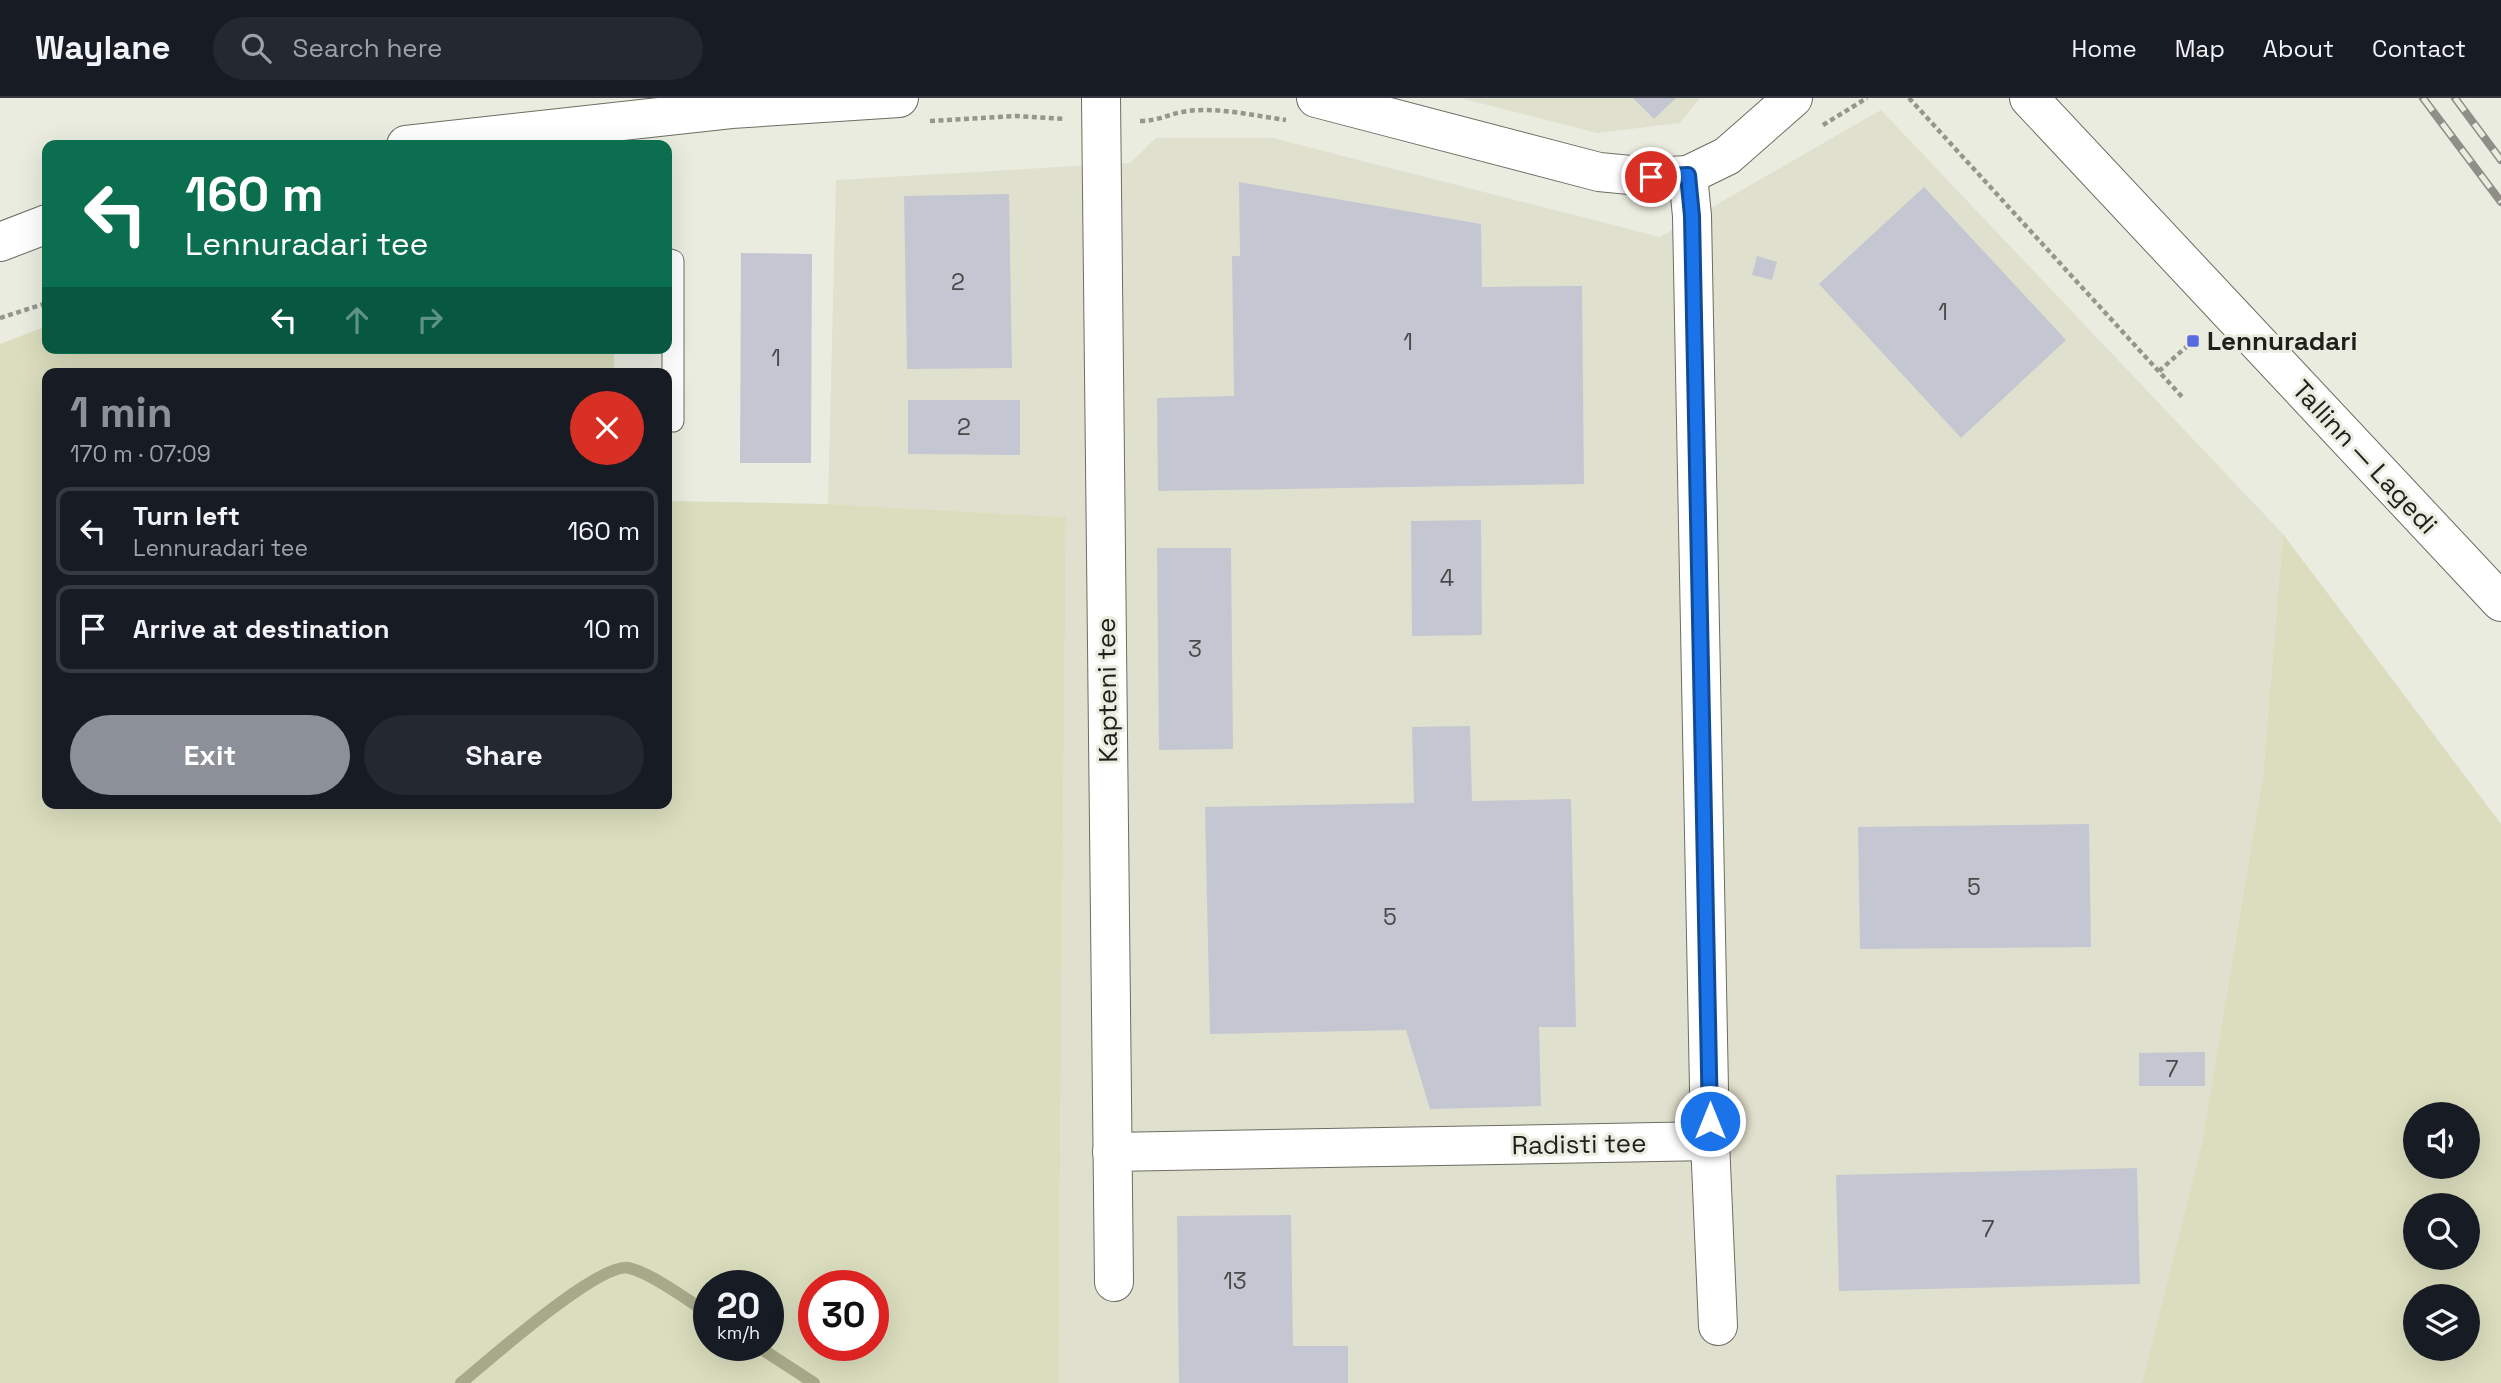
<!DOCTYPE html>
<html lang="en">
<head>
<meta charset="utf-8">
<style>
	body { margin:0; font-family:"Space Grotesk",sans-serif; background:#242831; color:#f1f3f6; height:100vh; display:flex; flex-direction:column; font-size:26px; white-space:nowrap }
	* { box-sizing:border-box; margin:0 }
	p { font-size:23px; color:#9ea1a6 }
	.icon { flex:none; width:38px; height:38px; fill:none; stroke:currentColor; stroke-width:2; stroke-linecap:round; stroke-linejoin:round }
	.map { position:relative; flex:1; overflow:hidden }
	.details { position:absolute; left:42px; top:270px; width:630px; height:441px; display:flex; flex-direction:column; background:#171b24; border-radius:14px; box-shadow:0 7px 28px #0002 }
	.details>* { flex:none }
	.banner { position:absolute; left:42px; top:42px; width:630px; height:214px; border-radius:14px; box-shadow:0 7px 28px #0002; background:#0b6e4f; color:#fff; overflow:hidden }
	.buttons { position:absolute; left:2403px; top:1004px; display:grid; gap:14px }
	.buttons a { display:grid; place-items:center; width:77px; height:77px; border-radius:50%; background:#171b24; box-shadow:0 7px 28px #0002; font-size:35px }
	.speed { position:absolute; left:693px; top:1172px; display:flex; gap:14px; font-size:35px; font-weight:700; text-align:center }
	.speed>* { display:grid; place-content:center; width:91px; height:91px; border-radius:50%; background:#171b24; box-shadow:0 7px 28px #0002; line-height:1 }
	.speed small { font-size:18px; font-weight:400 }
	.speed .limit { border:10px solid #d22; background:#fff; color:#111 }
	.pin { position:absolute; display:grid; place-items:center; width:60px; height:60px; color:#fff; margin:-30px; border:4px solid #fff; border-radius:50%; box-shadow:0 2px 7px #0007 }
	.me { position:absolute; width:77px; margin:-38px; rotate:0deg; stroke-linejoin:round; filter:drop-shadow(0 0 5px #0008) }
	.turn { display:flex; align-items:center; gap:24px; height:147px; padding:0 28px; font-size:32px }
	.turn .icon { width:91px; height:91px; stroke-width:2.5 }
	.turn b { display:block; font-size:49px; line-height:60px }
	.lanes { display:flex; align-items:center; height:66px; padding:0 28px; background:#0003; justify-content:center; gap:35px; direction:ltr }
	.lanes .off { opacity:.35 }
	.round { display:grid; place-items:center; flex:none; width:74px; height:74px; border-radius:37px; background:#242831 }
	.headline { display:flex; align-items:center; justify-content:space-between; height:119px; padding:0 28px }
	h1 { font-size:42px; font-weight:700; line-height:52px; color:#8c9099 }
	.action { display:flex; gap:14px; margin-top:auto; padding:14px 28px }
	.action a { flex:1; height:80px; border-radius:42px; background:#8c9099; color:#fff; font-size:28px; font-weight:700; line-height:80px; text-align:center }
	.action a+a { background:#242831; color:#f1f3f6 }
	ul { padding:0; list-style:none }
	li { display:flex; align-items:center; gap:21px; height:88px; margin:0 14px 10px; padding:0 14px; border:4px solid #363941; border-radius:14px }
	li div { flex:1 }
	li b { display:block; font-size:26px }
	li em { font-style:normal }
	header { display:flex; align-items:center; gap:42px; box-sizing:border-box; height:98px; padding:0 35px; background:#171b24; border-bottom:2px solid #363941 }
	header strong { font-size:33px }
	nav { display:flex; gap:38px; margin-inline-start:auto; font-size:24px }
	.search { width:490px; height:63px; background:#242831; display:flex; align-items:center; gap:18px; box-sizing:border-box; padding:0 24px; border-radius:38px; color:#9ea1a6; font-size:26px }
	.map>svg:first-child { display:block }
	.built { fill:#dfe0cd }
	.green { fill:#dbddbe; fill-rule:evenodd }
	.lines { fill:none; stroke-linecap:round; stroke-linejoin:round }
	.stream { stroke:#a8a989; stroke-width:12 }
	.building { fill:#c4c7d1 }
	.service-casing { stroke:#6d6d63; stroke-width:23 }
	.minor-casing { stroke:#6d6d63; stroke-width:40 }
	.tertiary-casing { stroke:#6d6d63; stroke-width:40 }
	.path { stroke:#95968d; stroke-width:4.5; stroke-dasharray:5 3.5; stroke-linecap:butt }
	.service { stroke:#fff; stroke-width:21 }
	.minor { stroke:#fff; stroke-width:38 }
	.tertiary { stroke:#fff; stroke-width:38 }
	.rail-casing { stroke:#8f8f87; stroke-width:8 }
	.rail { stroke:#ebece0; stroke-width:5; stroke-dasharray:16; stroke-linecap:butt }
	.route-casing { stroke:#114b97; stroke-width:18 }
	.route { stroke:#1a73e8; stroke-width:12 }
	.poi-dot { fill:#5969e0; stroke:#ebece0; stroke-width:2.5 }
	.labels { text-anchor:middle; dominant-baseline:central; stroke-width:6; stroke-linejoin:round; paint-order:stroke }
	.number-label { font-size:23px; fill:#484948 }
	.poi-label { font-size:26px; font-weight:bold; fill:#1f1f1b; stroke:#ebece0; text-anchor:start }
	.street-label { font-size:26px; fill:#1f1f1b; stroke:#ebece0 }
</style>
</head>
<body>
<header>
<strong>Waylane</strong>
<div class="search"><svg class="icon" aria-label="search" viewBox="0 0 24 24"><circle cx="10" cy="10" r="6"/><path d="M15 15l6 6"/></svg>Search here</div>
<nav><a>Home</a><a>Map</a><a>About</a><a>Contact</a></nav>
</header>
<div class="map">
<svg width="2501" height="1285" viewBox="0 0 2501 1285">
	<rect width="100%" height="100%" fill="#ebece0"/>
	<g class="built">
		<polygon points="1460,0 1700,0 1680,25 1597,35"/>
		<polygon points="1881,12 2283,436 2263,677 2203,1040 2142,1285 1058,1285 1066,419 828,406 836,82 1130,65 1156,40 1273,40 1660,139"/>
	</g>
	<g class="green">
		<path d="M47,228V250H614V275H47V705H667V403L828,406L1066,419L1058,1285H0V246ZM709,1188H768V1248H709ZM814,1188H873V1248H814Z"/>
		<path d="M2283,436L2501,726V1285H2142L2203,1040L2263,677ZM2415,1017H2468V1069H2415ZM2415,1108H2468V1160H2415ZM2415,1199H2468V1251H2415Z"/>
	</g>
	<g class="lines">
		<g class="stream">
			<polyline points="757,1248 814,1285"/>
			<path d="M461,1285C488,1263 600,1163 629,1170C651,1175 689,1203 709,1216"/>
		</g>
	</g>
	<g class="building">
		<polygon points="1633,0 1676,0 1654,21"/>
		<polygon points="1239,84 1481,126 1482,189 1582,188 1584,386 1158,393 1157,300 1234,298 1232,158 1240,158"/>
		<polygon points="1924,89 2066,242 1961,340 1819,186"/>
		<polygon points="1009,96 1012,270 907,271 904,98"/>
		<polygon points="741,155 812,156 811,365 740,365"/>
		<polygon points="1757,158 1777,164 1772,182 1752,177"/>
		<polygon points="908,302 1020,302 1020,357 908,356"/>
		<polygon points="1481,422 1482,537 1412,538 1411,423"/>
		<polygon points="1157,450 1231,450 1233,651 1159,652"/>
		<polygon points="1470,628 1472,703 1571,701 1576,929 1539,929 1541,1008 1430,1011 1406,932 1210,936 1205,709 1414,705 1412,629"/>
		<polygon points="2089,726 2091,849 1860,851 1858,729"/>
		<polygon points="2205,954 2205,988 2139,988 2139,955"/>
		<polygon points="2137,1070 2140,1186 1839,1193 1836,1077"/>
		<polygon points="1291,1117 1293,1248 1348,1248 1348,1285 1179,1285 1177,1118"/>
	</g>
	<g class="lines">
		<g class="service-casing">
			<polyline id="service" points="667,161 673,163 673,323"/>
		</g>
		<g class="minor-casing">
			<g id="minor">
				<polyline points="1101,0 1114,1184"/>
				<polyline points="1316,0 1599,74 1651,79 1688,77 1727,58 1793,0"/>
				<polyline points="406,47 731,11 899,0"/>
				<polyline points="0,144 47,126"/>
				<polyline points="1710,1043 1718,1228"/>
				<polyline points="1112,1054 1710,1043 1692,118 1688,77"/>
			</g>
		</g>
		<g class="tertiary-casing">
			<polyline id="tertiary" points="2029,0 2501,504"/>
		</g>
		<g class="path">
			<polyline points="1909,0 2184,301"/>
			<polyline points="930,23 1016,18 1065,21"/>
			<path d="M1140,23C1159,23 1171,15 1188,13C1220,9 1255,18 1286,22"/>
			<polyline points="1823,27 1867,0"/>
			<polyline points="0,220 47,205"/>
			<polyline points="2159,273 2193,243"/>
		</g>
		<use href="#service" class="service"/>
		<use href="#minor" class="minor"/>
		<use href="#tertiary" class="tertiary"/>
		<g class="rail-casing">
			<g id="rail">
				<polyline points="2423,0 2501,104"/>
				<polyline points="2455,0 2501,62"/>
			</g>
		</g>
		<use href="#rail" class="rail"/>
	</g>
	<g class="lines">
		<g class="route-casing">
			<polyline id="route" points="1651,79 1688,77 1692,118 1710,1023"/>
		</g>
		<use href="#route" class="route"/>
	</g>
	<rect class="poi-dot" x="2186" y="236" width="14" height="14" rx="3.5"/>
	<g class="labels">
		<g class="number-label">
			<text x="958" y="184">2</text>
			<text x="1943" y="214">1</text>
			<text x="1408" y="244">1</text>
			<text x="776" y="260">1</text>
			<text x="964" y="329">2</text>
			<text x="1447" y="480">4</text>
			<text x="1195" y="551">3</text>
			<text x="1974" y="789">5</text>
			<text x="1390" y="819">5</text>
			<text x="2172" y="971">7</text>
			<text x="1988" y="1131">7</text>
			<text x="1235" y="1183">13</text>
		</g>
		<g class="poi-label">
			<text x="2207" y="243">Lennuradari</text>
		</g>
		<g class="street-label">
			<text transform="translate(2365 359) rotate(47)">Tallinn — Lagedi</text>
			<text transform="translate(1107 592) rotate(-91)">Kapteni tee</text>
			<text transform="translate(1579 1046) rotate(-1)">Radisti tee</text>
		</g>
	</g>
</svg>
<div class="buttons">
<a><svg class="icon" aria-label="sound" viewBox="0 0 24 24"><path d="M4 9h4l5-4v14l-5-4H4zM17 9q2 3 0 6"/></svg></a>
<a><svg class="icon" aria-label="search" viewBox="0 0 24 24"><circle cx="10" cy="10" r="6"/><path d="M15 15l6 6"/></svg></a>
<a><svg class="icon" aria-label="layers" viewBox="0 0 24 24"><path d="M12 4l9 5-9 5-9-5zM3 14l9 5 9-5"/></svg></a>
</div>
<div class="speed"><div>20<small>km/h</small></div><div class="limit">30</div></div>
<div class="pin" style="left:1651px;top:79px;background:#d93025"><svg class="icon" aria-label="arrive" viewBox="0 0 24 24"><path d="M6 21V4h12l-3 4 3 4H6"/></svg></div>
<svg class="me" style="left:1710px;top:1023px" viewBox="-20 -20 40 40"><circle r="17" fill="#1a73e8" stroke="#fff" stroke-width="3"/><path d="M0-11L8 9 0 5-8 9z" fill="#fff"/></svg>
<div class="banner">
<div class="turn"><svg class="icon" aria-label="left" viewBox="0 0 24 24"><path d="M17 20v-9H6M10 6l-5 5 5 5"/></svg><div><b>160 m</b>Lennuradari tee</div></div>
<div class="lanes"><svg class="icon" aria-label="left" viewBox="0 0 24 24"><path d="M17 20v-9H6M10 6l-5 5 5 5"/></svg><svg class="icon off" aria-label="ahead" viewBox="0 0 24 24"><path d="M12 20V5M6 11l6-6 6 6"/></svg><svg class="icon off" aria-label="right" viewBox="0 0 24 24"><path d="M7 20v-9h11M14 6l5 5-5 5"/></svg></div>
</div>
<section class="details">
<div class="headline"><div><h1>1 min</h1><p>170 m · 07:09</p></div><a class="round" style="background:#d93025;color:#fff"><svg class="icon" aria-label="close" viewBox="0 0 24 24"><path d="M6 6l12 12M18 6L6 18"/></svg></a></div>
<ul>
<li><svg class="icon" aria-label="left" viewBox="0 0 24 24"><path d="M17 20v-9H6M10 6l-5 5 5 5"/></svg><div><b>Turn left</b><p>Lennuradari tee</p></div><em>160 m</em></li>
<li><svg class="icon" aria-label="arrive" viewBox="0 0 24 24"><path d="M6 21V4h12l-3 4 3 4H6"/></svg><div><b>Arrive at destination</b></div><em>10 m</em></li>
</ul>
<div class="action"><a>Exit</a><a>Share</a></div>
</section>
</div>
</body>
</html>
